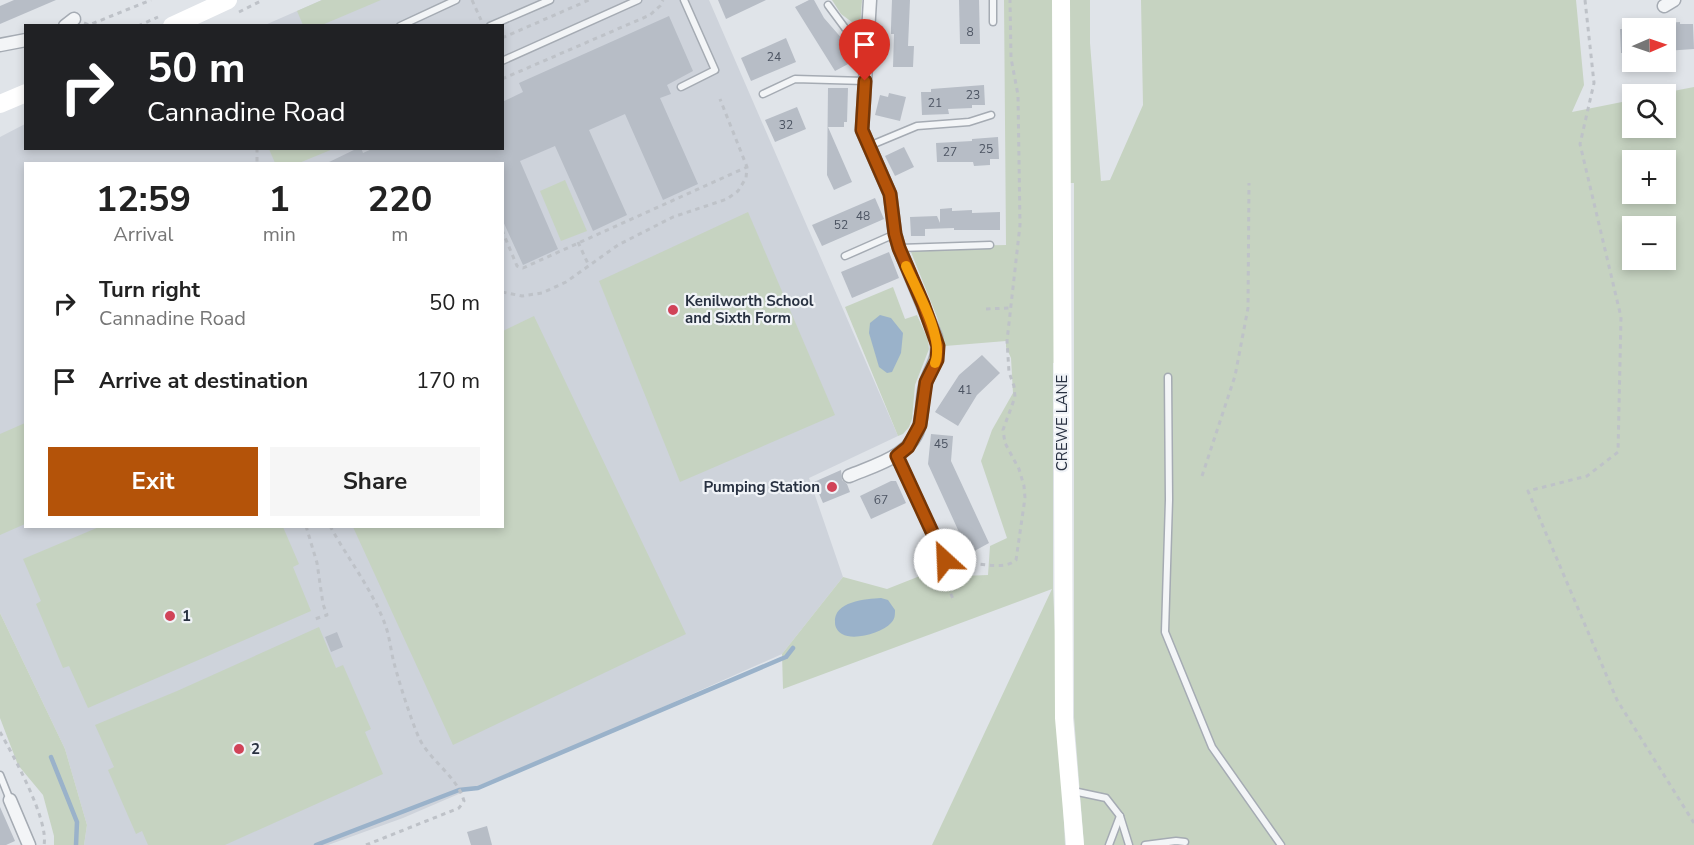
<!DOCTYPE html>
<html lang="en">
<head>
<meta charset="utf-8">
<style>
	body { margin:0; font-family:"Nunito Sans",sans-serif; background:#f6f6f6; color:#222; height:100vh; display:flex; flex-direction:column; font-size:22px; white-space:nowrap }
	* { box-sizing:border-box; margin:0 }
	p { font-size:20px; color:#767676 }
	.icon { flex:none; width:33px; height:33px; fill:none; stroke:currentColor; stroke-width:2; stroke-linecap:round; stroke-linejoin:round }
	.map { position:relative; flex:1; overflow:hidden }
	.side { position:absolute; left:24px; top:162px; width:480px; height:366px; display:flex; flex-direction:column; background:#fff; border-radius:0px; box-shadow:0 3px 9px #0003 }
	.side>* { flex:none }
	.hud { position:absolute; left:24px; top:24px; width:480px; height:126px; border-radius:0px; box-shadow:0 3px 9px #0003; background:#202124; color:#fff; overflow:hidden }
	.needle { width:39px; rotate:88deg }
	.controls { position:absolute; left:1622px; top:18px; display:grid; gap:12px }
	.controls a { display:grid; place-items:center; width:54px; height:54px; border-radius:0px; background:#fff; box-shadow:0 3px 9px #0003; font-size:30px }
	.pin { position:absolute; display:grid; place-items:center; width:51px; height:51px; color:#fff; margin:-62px -26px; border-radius:50% 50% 50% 0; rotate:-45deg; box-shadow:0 0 6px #0007 }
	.pin .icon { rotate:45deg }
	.me { position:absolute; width:66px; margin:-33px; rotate:335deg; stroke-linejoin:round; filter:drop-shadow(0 0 4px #0008) }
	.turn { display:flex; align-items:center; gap:21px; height:126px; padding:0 24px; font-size:27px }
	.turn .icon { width:78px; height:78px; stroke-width:2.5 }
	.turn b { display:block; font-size:42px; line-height:51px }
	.eta { display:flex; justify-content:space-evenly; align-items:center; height:102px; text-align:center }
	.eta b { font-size:36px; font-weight:700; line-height:42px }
	.action { display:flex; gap:12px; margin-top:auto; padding:12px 24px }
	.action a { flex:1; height:69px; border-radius:0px; background:#b45309; color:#fff; font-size:24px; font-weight:700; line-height:69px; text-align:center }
	.action a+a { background:#f6f6f6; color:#222 }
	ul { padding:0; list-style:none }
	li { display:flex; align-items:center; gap:18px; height:78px; padding:0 24px }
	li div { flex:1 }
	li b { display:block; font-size:22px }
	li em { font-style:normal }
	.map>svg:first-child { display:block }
	.built { fill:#ced3db; fill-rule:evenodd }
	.green { fill:#c6d3c1; fill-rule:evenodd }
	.water { fill:#9ab2ca }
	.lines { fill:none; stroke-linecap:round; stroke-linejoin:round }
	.stream { stroke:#9ab2ca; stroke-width:4.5 }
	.building { fill:#b7bdc6 }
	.lane-casing { stroke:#a5abb3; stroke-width:9 }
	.street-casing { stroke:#a5abb3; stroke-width:15 }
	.path { stroke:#bec2c8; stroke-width:3; stroke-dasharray:4.5 4.5; stroke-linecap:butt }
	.lane { stroke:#f3f5f7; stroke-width:6 }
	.street { stroke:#f3f5f7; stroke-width:12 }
	.secondary { stroke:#fff; stroke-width:18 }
	.route-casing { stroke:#753606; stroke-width:15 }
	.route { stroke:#b45309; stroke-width:10 }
	.slow { stroke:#f59e0b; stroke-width:10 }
	.poi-dot { fill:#d14358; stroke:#f0f3f7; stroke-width:2 }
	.labels { text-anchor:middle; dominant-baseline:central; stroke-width:4.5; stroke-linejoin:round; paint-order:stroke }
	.number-label { font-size:12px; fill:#4c5462 }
	.poi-label { font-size:15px; font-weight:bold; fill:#283141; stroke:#f0f3f7; text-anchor:start }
	.street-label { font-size:15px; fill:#283141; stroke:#f0f3f7 }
</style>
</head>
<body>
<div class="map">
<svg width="1694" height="845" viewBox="0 0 1694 845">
	<rect width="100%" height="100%" fill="#e0e4e9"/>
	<path class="built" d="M322,0H709L898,436L809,478L843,577L782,654L609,731L461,793L403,818L328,845H84L87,825L65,749L0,613V137L25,124L26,148H502V26L265,25ZM26,164H502V526H26Z"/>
	<g class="green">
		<polygon points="322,0 381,0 322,25 303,25 297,11"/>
		<polygon points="832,0 862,0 860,28 841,14"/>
		<path d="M1004,0H1090V43L1101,181L1110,180L1143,105L1141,0H1576L1584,85L1572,112L1632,100V128H1665V94H1658L1694,87V845H1084L1074,717V183H1062V362L1053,363V589L1065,845H932L1052,589L783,689L782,654L843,577L887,589L925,574L937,589L948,587L963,576L988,575L990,546L1007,538L981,461L992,430L1013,393L1011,358L1006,347V341L945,346L937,317L909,247L1006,245ZM1632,160H1665V194H1632ZM1632,226H1665V260H1632Z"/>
		<polygon points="269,149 333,149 299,163 275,163"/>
		<polygon points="565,180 587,231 561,241 540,191"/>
		<polygon points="748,212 835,415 680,482 599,281"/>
		<polygon points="893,287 905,319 917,315 928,340 929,349 915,385 912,419 909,427 903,434 898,436 845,307"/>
		<polygon points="534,316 686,634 453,745 353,527 502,526 503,331"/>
		<polygon points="25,423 25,524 0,535 0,434"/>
		<polygon points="99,527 283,527 299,564 293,567 311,611 88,708 69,666 63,668 36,604 41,601 23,559"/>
		<polygon points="0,613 65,749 87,825 84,845 54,845 54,836 43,795 18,765 0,718"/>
		<polygon points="319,627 336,668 343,665 371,729 365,732 383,774 225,845 148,845 142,831 136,834 108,770 114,767 95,725 177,691"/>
	</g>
	<g class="water">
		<polygon points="880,315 891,318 903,333 901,353 892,372 887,373 879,367 869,333 870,323"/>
		<path d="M881,598L888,600L895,610C895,615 895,619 891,623C882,633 854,641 842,634C838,632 835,627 835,623C833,601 866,599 881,598Z"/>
	</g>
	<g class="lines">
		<g class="stream">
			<polyline points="51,757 77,822 76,845"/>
			<polyline points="316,845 459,790 478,788 781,659 786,657 793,648"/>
		</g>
	</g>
	<g class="building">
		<polygon points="14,0 56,0 0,24 0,6"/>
		<polygon points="718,0 766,0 726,19"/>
		<polygon points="809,0 814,0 824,18 844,41 841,43 852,62 835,71 795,7"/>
		<polygon points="892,0 910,0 908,46 914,46 913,67 893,67 894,34 891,34 891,27"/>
		<polygon points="959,0 979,0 980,44 960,44"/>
		<polygon points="669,16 693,71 667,85 671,94 660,98 698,184 663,200 625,114 589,130 627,215 593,231 555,146 520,161 558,249 523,265 502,219 502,164 325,164 358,148 361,148 363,153 374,148 502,148 502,102 523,92 519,83"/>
		<polygon points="1680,22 1680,24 1693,24 1694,49 1665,51 1665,23"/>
		<polygon points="1620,29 1632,29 1632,53 1621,53"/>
		<polygon points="786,38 796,62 751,81 741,58"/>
		<polygon points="984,85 985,105 972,105 972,108 948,109 949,114 922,115 921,92 931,92 931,89"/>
		<polygon points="828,88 848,88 847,122 844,122 844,127 828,127 852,182 834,190 827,175"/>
		<polygon points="889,93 906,97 900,121 875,115 880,95 888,97"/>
		<polygon points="797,107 806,129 775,142 765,120"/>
		<polygon points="998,137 999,159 990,159 990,165 974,166 973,162 937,162 936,143 972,141 972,139"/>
		<polygon points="904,147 914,167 895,176 885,156"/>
		<polygon points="875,198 884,219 822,246 812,225"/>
		<polygon points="952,208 952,211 972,210 972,213 1000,212 1000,230 954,230 954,228 925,229 925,236 911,236 910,217 937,216 940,223 940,209"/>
		<polygon points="889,252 899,278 852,298 841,272"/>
		<polygon points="982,355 1000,373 977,395 958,426 935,412 959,375"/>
		<polygon points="931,434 953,436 951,461 989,543 969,554 928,464"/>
		<polygon points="841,470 842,480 847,484 850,492 823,503 814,482"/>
		<polygon points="891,481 896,481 906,503 871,519 860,496"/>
		<polygon points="337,632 343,647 331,652 325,637"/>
		<polygon points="0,807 15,841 6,845 0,845"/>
		<polygon points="487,826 492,845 471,845 467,832"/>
	</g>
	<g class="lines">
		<g class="lane-casing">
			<g id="lane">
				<polyline points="993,0 993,22"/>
				<polyline points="828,5 845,28 868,42"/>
				<polyline points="400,26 456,0"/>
				<polyline points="490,26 550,0"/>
				<polyline points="502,61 638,0"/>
				<polyline points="681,87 715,70 684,0"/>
				<polyline points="763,94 795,79 865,81"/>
				<polyline points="869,146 917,126 969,122 991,115"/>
				<polyline points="900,248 990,245"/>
				<polyline points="845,256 895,234"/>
				<polyline points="1168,377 1169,500 1165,632 1212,747 1281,845"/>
				<polyline points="896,455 945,560"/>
				<polyline points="0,775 10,800"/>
				<polyline points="1073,791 1106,798 1120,816 1129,845"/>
				<polyline points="1109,845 1120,816"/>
				<polyline points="1145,845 1176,841 1185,842"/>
			</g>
		</g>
		<g class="street-casing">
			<g id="street">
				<polyline points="1664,6 1674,0"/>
				<polyline points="65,26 74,19"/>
				<polyline points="0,45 26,40"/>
				<path d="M849,476C875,465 914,456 920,423C923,410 922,398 925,386C930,366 941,360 936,337L899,248L895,234L890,194L862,130L870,0"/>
				<polyline points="10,800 29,845"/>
			</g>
		</g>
		<g class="path">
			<polyline points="472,0 481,20"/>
			<polyline points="1585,0 1594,83 1580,144 1621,317 1618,452 1587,476 1528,491 1617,700 1694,823"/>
			<polyline points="239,12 263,0"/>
			<polyline points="84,23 89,25 151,0"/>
			<polyline points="138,26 158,17"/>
			<polyline points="502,38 589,0"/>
			<polyline points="502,79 650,15 660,6 663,0"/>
			<polyline points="257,148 257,164"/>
			<polyline points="502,230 517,266 523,268 747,167"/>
			<polyline points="578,242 589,266"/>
			<polyline points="502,292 522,296 542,293 566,282 618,245 673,217 727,199 738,191 746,178 747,167 720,99"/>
			<polyline points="986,309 1009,308"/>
			<polyline points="1202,476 1235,376 1248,308 1249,183"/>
			<polyline points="306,526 317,563 323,604 327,615 315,619"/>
			<path d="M330,526C348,559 374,592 386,627C390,639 391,652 394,663C400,685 410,717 419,738C430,761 457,776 464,801L459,808L366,845"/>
			<polyline points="940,569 954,601"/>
			<path d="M945,583C949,577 952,570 957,566C971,558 1001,573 1016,560L1025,498L1024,486L1019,469L1005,443L1003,430L1015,397L1014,386L1009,372L1007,341L1020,225L1018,95L1011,58L1010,0"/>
			<path d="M0,732C13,755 49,820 44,845"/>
		</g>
		<use href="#lane" class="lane"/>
		<use href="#street" class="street"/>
		<g class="secondary">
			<polyline points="1061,0 1064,718 1075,845"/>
			<polyline points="172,26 228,0"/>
			<polyline points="0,104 26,93"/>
		</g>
	</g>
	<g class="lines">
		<g class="route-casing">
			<polyline id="route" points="865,81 862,130 890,194 895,234 899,248 923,304 938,346 937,360 926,382 920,425 908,447 897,456 945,560"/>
		</g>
		<use href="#route" class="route"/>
		<path class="slow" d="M906,266C916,289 945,339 935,363"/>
	</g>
	<g class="poi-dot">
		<circle cx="673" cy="310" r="6"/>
		<circle cx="832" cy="487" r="6"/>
		<circle cx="170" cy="616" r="6"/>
		<circle cx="239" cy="749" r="6"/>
	</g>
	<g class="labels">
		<g class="number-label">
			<text x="970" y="32">8</text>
			<text x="774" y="57">24</text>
			<text x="973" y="95">23</text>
			<text x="935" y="103">21</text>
			<text x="786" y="125">32</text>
			<text x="986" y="149">25</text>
			<text x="950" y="152">27</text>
			<text x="863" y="216">48</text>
			<text x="841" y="225">52</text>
			<text x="965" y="390">41</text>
			<text x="941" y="444">45</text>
			<text x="881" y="500">67</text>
		</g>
		<g class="poi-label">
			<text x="685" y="301">Kenilworth School<tspan x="685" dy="17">and Sixth Form</tspan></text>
			<text x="820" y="487" text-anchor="end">Pumping Station</text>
			<text x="182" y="616">1</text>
			<text x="251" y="749">2</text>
		</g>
		<g class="street-label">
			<text transform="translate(1062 423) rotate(-90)">CREWE LANE</text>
		</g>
	</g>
</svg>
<div class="controls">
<a><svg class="needle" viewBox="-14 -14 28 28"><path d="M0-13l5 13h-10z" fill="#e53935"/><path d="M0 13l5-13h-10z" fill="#767676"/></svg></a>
<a><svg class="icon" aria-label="search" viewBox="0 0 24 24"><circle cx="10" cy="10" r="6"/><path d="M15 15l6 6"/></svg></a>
<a>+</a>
<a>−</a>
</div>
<div class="pin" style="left:865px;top:81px;background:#d93025"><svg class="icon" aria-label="arrive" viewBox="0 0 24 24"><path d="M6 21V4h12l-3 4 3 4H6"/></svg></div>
<svg class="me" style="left:945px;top:560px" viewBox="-20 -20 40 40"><circle r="19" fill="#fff"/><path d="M0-13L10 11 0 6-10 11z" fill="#b45309"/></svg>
<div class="hud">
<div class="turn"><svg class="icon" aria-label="right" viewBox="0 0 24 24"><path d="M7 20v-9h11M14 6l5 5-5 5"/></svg><div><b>50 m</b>Cannadine Road</div></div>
</div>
<section class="side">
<div class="eta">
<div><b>12:59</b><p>Arrival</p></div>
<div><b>1</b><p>min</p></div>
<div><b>220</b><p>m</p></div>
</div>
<ul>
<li><svg class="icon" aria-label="right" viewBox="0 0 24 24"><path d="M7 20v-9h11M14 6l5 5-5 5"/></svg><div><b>Turn right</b><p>Cannadine Road</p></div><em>50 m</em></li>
<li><svg class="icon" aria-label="arrive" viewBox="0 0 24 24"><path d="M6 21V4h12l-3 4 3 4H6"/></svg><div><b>Arrive at destination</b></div><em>170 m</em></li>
</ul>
<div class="action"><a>Exit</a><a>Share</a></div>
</section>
</div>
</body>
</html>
